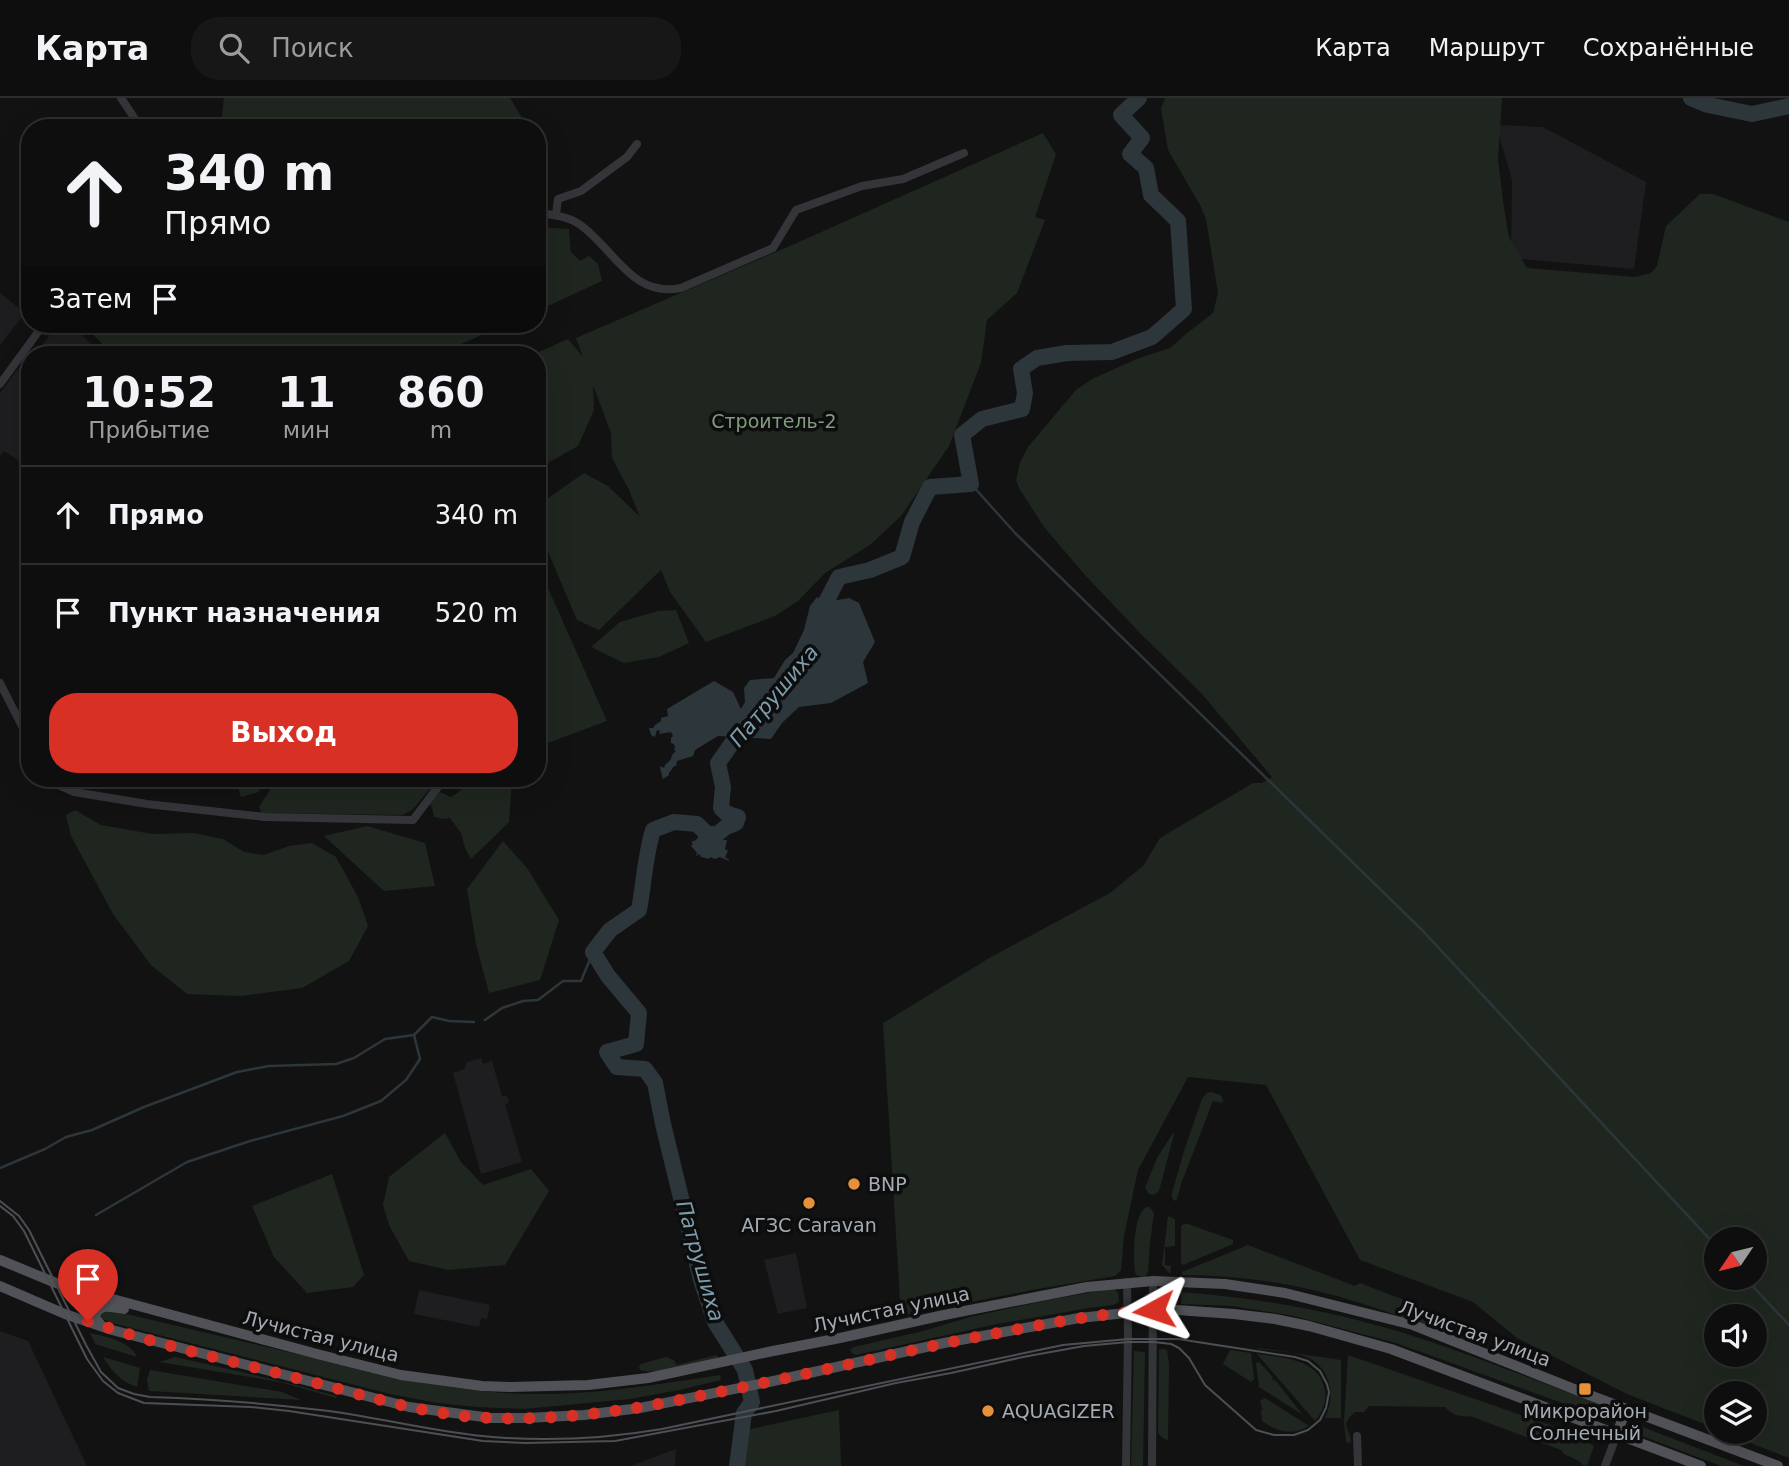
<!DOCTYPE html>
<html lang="ru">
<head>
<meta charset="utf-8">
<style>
	body { margin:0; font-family:"DejaVu Sans",sans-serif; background:#171717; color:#f1f3f6; height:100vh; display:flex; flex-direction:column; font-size:26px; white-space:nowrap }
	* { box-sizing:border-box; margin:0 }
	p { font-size:23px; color:#9b9c9e }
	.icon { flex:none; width:38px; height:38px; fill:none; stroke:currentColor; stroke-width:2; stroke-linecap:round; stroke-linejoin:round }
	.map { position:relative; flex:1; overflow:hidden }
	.sheet { position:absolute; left:21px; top:248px; width:525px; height:441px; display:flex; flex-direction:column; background:#0e0e0e; border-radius:28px; box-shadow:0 7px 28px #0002,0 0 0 2px #2e2e2e }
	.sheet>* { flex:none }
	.top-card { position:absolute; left:21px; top:21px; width:525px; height:214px; border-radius:28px; box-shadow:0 7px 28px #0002,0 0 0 2px #2e2e2e; background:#0e0e0e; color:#f1f3f6; overflow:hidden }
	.needle { width:46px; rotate:235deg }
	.controls { position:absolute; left:1704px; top:1129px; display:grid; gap:14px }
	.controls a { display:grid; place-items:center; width:63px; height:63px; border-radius:50%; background:#0e0e0e; box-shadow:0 7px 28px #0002,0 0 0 2px #2e2e2e; font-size:35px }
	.pin { position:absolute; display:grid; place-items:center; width:60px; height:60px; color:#fff; margin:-72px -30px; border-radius:50% 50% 50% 0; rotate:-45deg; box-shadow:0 0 7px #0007 }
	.pin .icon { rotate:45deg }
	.me { position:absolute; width:77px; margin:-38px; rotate:265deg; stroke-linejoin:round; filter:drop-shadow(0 0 5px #0008) }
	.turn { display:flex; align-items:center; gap:24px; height:147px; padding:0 28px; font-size:32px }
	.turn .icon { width:91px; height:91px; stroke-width:2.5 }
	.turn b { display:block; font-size:49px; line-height:60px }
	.then { display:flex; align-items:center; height:66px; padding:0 28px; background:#0003; gap:14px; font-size:26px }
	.eta { display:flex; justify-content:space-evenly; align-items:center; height:119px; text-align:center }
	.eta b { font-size:42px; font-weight:800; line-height:49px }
	.button { display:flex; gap:14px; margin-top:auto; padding:14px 28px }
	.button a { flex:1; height:80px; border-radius:28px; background:#d93025; color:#fff; font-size:28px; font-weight:800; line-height:80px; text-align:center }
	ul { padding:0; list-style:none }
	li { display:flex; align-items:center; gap:21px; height:98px; padding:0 28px; border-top:2px solid #2e2e2e }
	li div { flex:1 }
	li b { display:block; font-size:26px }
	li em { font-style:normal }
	header { display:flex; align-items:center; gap:42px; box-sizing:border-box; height:98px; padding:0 35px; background:#0e0e0e; border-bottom:2px solid #2e2e2e }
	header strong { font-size:33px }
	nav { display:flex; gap:38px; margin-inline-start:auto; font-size:24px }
	.search { width:490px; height:63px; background:#171717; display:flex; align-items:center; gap:18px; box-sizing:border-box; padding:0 24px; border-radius:28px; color:#9b9c9e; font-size:26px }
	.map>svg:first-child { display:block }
	.built { fill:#1e1e20 }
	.green { fill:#1f261f; fill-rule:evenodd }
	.water { fill:#2c363b }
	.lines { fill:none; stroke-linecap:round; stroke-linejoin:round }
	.stream { stroke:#2c363b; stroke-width:2.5 }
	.river { stroke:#2c363b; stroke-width:16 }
	.minor { stroke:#333538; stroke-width:8 }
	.major { stroke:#505257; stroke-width:10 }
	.tram { stroke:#4c4f53; stroke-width:2 }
	.route { stroke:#d93025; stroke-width:12; stroke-dasharray:0 21.6 }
	.poi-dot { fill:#e4913a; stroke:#0d0d0e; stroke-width:2.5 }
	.labels { text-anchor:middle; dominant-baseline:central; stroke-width:7; stroke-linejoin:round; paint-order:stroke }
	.park-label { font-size:19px; fill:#7f9d7d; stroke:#0d0d0e }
	.poi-label { font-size:19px; fill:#a4abb3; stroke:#0d0d0e; text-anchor:start }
	.street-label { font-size:19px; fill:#a4abb3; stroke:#0d0d0e }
	.water-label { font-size:21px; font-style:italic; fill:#7d9dac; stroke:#0d0d0e }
</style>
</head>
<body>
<header>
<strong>Карта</strong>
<div class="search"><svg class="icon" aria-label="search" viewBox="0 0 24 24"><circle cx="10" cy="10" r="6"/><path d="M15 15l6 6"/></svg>Поиск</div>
<nav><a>Карта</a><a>Маршрут</a><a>Сохранённые</a></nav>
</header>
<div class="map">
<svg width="1789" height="1368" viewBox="0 0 1789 1368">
	<rect width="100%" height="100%" fill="#121213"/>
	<g class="built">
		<polygon points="1496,27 1543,29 1646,84 1634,171 1511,160 1512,82"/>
		<polygon points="0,195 25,215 0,247"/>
		<polygon points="58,226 69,226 103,256 102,257 35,257"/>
		<polygon points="30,255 34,257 30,257 30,370 4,353 0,358 0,295"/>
		<polygon points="481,960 483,966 492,963 502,998 507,998 509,1005 505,1006 522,1064 481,1076 453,975 464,971 467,964"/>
		<polygon points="796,1155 807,1210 778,1216 764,1162"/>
		<polygon points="419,1192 490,1207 487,1221 481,1220 479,1229 414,1216"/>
		<polygon points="0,1233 28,1243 87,1368 0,1368"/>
		<polygon points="676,1351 675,1368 630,1368"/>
	</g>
	<g class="green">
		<polygon points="224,0 510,0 521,18 526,30 225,30 222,17"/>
		<path d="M1165,0H1502L1498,62L1504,110L1509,139L1527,170L1635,179L1651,175L1657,168L1666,128L1700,96H1713L1789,124V1360L1722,1334H1755V1295H1717V1331L1627,1296L1517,1240L1473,1204L1360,1162L1266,987L1188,979L1138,1072L1124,1138L1121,1172L1115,1178L1032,1192L901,1218L883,925L991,859L1110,795L1143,768L1160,740L1253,685H1262L1272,679L1202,596L1141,536L1085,477L1044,429L1019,390L1016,382L1020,365L1028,349L1076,292L1092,281L1139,260L1170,250L1186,236L1213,215L1218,195L1206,121L1200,107L1168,52L1161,10ZM1717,1141H1755V1180H1717ZM1717,1218H1755V1256H1717Z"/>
		<polygon points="1043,35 1056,56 1035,119 1045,122 1017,195 987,222 981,265 949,348 901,418 870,447 825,475 798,503 775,518 706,544 670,494 661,472 599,532 577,522 537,428 537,408 584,375 608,388 640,419 629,392 612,360 611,335 593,287 594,312 578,348 537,371 537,300 539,299 537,257 532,257 568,241 583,259 576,240 790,148"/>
		<polygon points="537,129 569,131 571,154 580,163 589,158 598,166 602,183 537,213"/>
		<polygon points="83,226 507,226 436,257 167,257 168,253 146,257 113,257"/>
		<polygon points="537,465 607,623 537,649"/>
		<polygon points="676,512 689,545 659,559 624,565 591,549 620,524 658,513"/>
		<polygon points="236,681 261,681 259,694 241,699"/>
		<polygon points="277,681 438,681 413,711 403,717 262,715 259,709"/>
		<path d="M470,681H512L509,724L471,761L465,750L461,735L450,720L442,721L434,719L432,710L429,703C438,693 439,692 450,699C459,695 465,689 470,681Z"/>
		<polygon points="75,712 101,727 152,736 194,735 223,741 244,754 264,757 289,748 312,745 336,759 358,799 368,828 349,863 302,890 241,898 187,896 151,867 113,816 71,738 66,717"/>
		<polygon points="367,728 425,745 435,788 384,793 324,738"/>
		<polygon points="503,743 527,770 559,822 540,882 489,895 476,846 467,791"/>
		<polygon points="1211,994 1221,997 1223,1002 1222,1005 1213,1003 1181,1086 1177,1101 1175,1103 1172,1100 1172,1095 1185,1050 1202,1001 1207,995"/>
		<polygon points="445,1035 461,1064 483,1087 531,1071 549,1093 505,1167 448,1172 409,1163 389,1127 383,1107 389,1079"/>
		<polygon points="1173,1035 1174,1036 1159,1093 1154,1097 1149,1096 1145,1090 1157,1060"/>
		<polygon points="332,1076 364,1177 353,1189 307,1195 274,1159 252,1108"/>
		<path d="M1146,1109H1149L1154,1115L1150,1145L1148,1174L1145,1179L1138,1178L1135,1175C1133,1159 1133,1118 1146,1109Z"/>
		<polygon points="1168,1118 1175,1121 1175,1148 1165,1149 1165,1167 1171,1168 1170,1176 1162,1167"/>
		<polygon points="1184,1126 1188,1126 1233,1142 1233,1146 1183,1167 1181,1165 1181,1128"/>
		<path d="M1248,1147L1355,1188L1360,1185L1456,1222L1466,1230L1481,1248C1433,1231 1386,1212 1337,1198C1287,1184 1234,1177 1182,1177V1174Z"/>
		<polygon points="1105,1192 1115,1192 1118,1195 1119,1204 1113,1207 1089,1210 992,1227 856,1257 852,1255 850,1252 854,1249 923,1233 970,1219 1048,1202"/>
		<path d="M1181,1194C1260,1200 1338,1214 1413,1238C1478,1259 1541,1285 1605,1308L1601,1319L1396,1245L1294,1218L1233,1208L1181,1206Z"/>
		<path d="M105,1211L407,1282C449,1289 491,1296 534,1296C594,1297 661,1286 720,1277L721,1282L679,1292L630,1301L524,1311L478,1309L437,1305L390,1296L112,1225L100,1220L101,1214Z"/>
		<path d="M90,1235C106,1239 129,1242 137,1259L95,1246Z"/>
		<path d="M1259,1250L1341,1262V1320H1325C1337,1295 1329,1265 1301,1257C1287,1253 1272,1253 1257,1251Z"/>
		<polygon points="1162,1251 1167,1252 1169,1266 1168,1342 1164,1341 1158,1335 1159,1252"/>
		<polygon points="1230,1252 1251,1255 1254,1281 1251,1284 1223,1266"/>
		<polygon points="1134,1253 1145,1254 1143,1368 1131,1368"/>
		<path d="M1257,1256C1283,1260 1320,1260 1325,1293C1327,1304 1322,1315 1315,1323Z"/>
		<path d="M717,1257L718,1260C699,1264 657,1278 640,1272L639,1269L641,1266L666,1259L674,1262L676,1267Z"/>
		<path d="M1348,1257L1564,1332L1594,1348L1587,1368L1583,1367L1579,1363L1564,1356L1561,1352L1470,1318C1460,1320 1451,1316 1445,1309L1369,1308L1364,1314H1355C1338,1329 1351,1329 1351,1345L1346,1344L1344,1324Z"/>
		<path d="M103,1259L140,1270L137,1289C121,1284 111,1272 103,1259Z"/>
		<path d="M175,1259C229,1271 283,1283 337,1298L336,1300L280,1284L159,1264Z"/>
		<polygon points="1259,1264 1272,1278 1273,1283 1275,1282 1303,1317 1259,1289 1256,1265"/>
		<polygon points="150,1272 282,1294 301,1302 149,1293 147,1282"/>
		<path d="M1265,1300L1309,1328C1292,1338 1277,1334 1262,1323L1261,1312H1263L1260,1303Z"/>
		<polygon points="839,1312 841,1368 741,1368 746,1332"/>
		<polygon points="1636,1327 1640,1328 1744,1368 1721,1368 1637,1336 1632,1332 1633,1328"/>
	</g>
	<g class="water">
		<path d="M817,499L826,504L849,500L859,505L875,544L863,564L868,585L831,605L799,609L782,625L771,641L718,638L695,652L693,658L677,663L676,668H674L670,674H669V677L663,681L660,670L661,668L664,670L665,667C669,663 671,663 672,657L676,653L674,652L675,649L674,646L671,645V640L673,638L671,634L659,636L660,633L657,632L655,639L651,637L649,630H653L655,627L661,623V620L668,618L667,611L714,583L733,594L741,611L745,604L744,590L750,582L774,580L785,562L793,555L804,532L810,508Z"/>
		<polygon points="706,728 715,728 724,733 726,729 728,732 722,737 723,742 727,742 725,751 728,753 725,759 729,762 729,763 720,759 715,761 710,759 709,761 701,759 700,757 698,756 697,758 696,757 697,755 691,748 693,746 691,744 696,742 698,739 704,738 706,735 710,734 712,731 705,729"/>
	</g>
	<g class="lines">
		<g class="stream">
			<polyline points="971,386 1016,436 1422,832 1717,1149"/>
			<polyline points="485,922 502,910 523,903 538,902 563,883 581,883 593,854"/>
			<polyline points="0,1070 45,1051 66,1039 92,1032 144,1009 237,974 269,968 336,966 354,960 385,941 414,937"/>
			<polyline points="96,1117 187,1064 250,1043 343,1018 381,1003 406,982 420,961 414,937 432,919 449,923 474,924"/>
			<polyline points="1745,1180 1789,1227"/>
		</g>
		<g class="river">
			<polyline points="1691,0 1708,7 1752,16 1789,8"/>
			<polyline points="826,525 826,504 839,479 870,472 902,459 912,424 930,389 971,386 962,337 982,321 1022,311 1025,295 1021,271 1037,260 1067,255 1112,254 1152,239 1184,211 1178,123 1151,97 1146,70 1130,56 1142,40 1121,17 1139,0"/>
			<path d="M737,1368L744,1315L752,1304L745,1272L715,1224L701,1182L663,1026L655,985L645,971L617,969L607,954L636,946L639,915L608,878L593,854L610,832L639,812C644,785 645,758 653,732L674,724L697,726L706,735L716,737L726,729L736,725L738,719L726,715L721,710L723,689L718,665L737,638L749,624"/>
		</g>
		<g class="minor">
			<polyline points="121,0 141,30"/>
			<path d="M537,115C551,116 567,118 579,126C614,150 631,200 681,190L773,150L796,112L862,88L903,81L964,55"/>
			<polyline points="556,116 558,101 581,93 627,59 637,46"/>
			<polyline points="0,286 44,226"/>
			<polyline points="0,585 30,644"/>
			<polyline points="49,681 52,684 74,694 147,706 265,719 413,722 444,681"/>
			<polyline points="1357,1338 1358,1368"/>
			<polyline points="1126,1368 1128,1236 1127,1184"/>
			<polyline points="1152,1368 1153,1183"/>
			<polyline points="1605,1368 1617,1336"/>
		</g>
		<g class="major">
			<polyline points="0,1162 56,1185 83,1193 317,1256 401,1277 482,1288 510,1289 588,1287 648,1280 768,1254 840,1240 944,1217 1087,1189 1153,1183 1225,1186 1285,1195 1413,1227 1584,1295 1778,1368"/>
			<polyline points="0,1188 65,1216 112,1232 409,1309 491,1320 526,1320 584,1317 640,1310 769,1284 944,1245 1079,1220 1154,1212 1177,1212 1234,1216 1275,1221 1309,1228 1391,1251 1701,1368"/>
			<path d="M101,1227L95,1220C96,1204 113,1209 124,1211"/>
			<polyline points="1617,1336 1626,1311"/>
		</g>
		<path class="tram" d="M0,1103L19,1118L29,1132L86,1247L101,1274L118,1290L134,1296L150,1299C207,1301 263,1305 320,1312C374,1318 428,1333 482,1338C542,1344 603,1341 662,1331L1063,1247L1128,1241H1178L1295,1259L1308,1263L1320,1273L1327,1286L1329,1294L1326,1310L1320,1322L1308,1332L1294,1337H1274L1256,1332L1205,1287L1189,1260L1179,1250L1171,1246L1154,1244H1128L1084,1248L1023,1259L951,1275L896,1285L776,1313L615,1343L525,1345L483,1343L289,1313L251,1309L144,1305L118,1295L103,1283L87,1261L24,1133L13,1118L0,1108"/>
	</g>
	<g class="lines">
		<path class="route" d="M88,1223C158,1247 232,1263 304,1282C365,1297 427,1318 491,1320C568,1323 644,1310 719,1294C815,1275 911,1251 1008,1233C1056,1224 1104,1215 1154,1212"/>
	</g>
	<g class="poi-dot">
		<circle cx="854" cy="1086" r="7"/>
		<circle cx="809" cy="1105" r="7"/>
		<rect x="1578" y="1284" width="14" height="14" rx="3.5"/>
		<circle cx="988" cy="1313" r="7"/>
	</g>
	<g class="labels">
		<g class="park-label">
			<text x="774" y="323">Строитель-2</text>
		</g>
		<g class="poi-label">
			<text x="868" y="1086">BNP</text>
			<text x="809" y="1127" text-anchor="middle">АГЗС Caravan</text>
			<text x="1002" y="1313">AQUAGIZER</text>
			<text x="1585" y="1313" text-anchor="middle">Микрорайон<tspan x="1585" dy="22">Солнечный</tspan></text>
		</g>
		<g class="street-label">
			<text transform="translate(891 1211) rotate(-12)">Лучистая улица</text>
			<text transform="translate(1475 1235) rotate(20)">Лучистая улица</text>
			<text transform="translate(321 1238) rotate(14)">Лучистая улица</text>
		</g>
		<g class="water-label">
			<text transform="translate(774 598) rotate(-50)">Патрушиха</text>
			<text transform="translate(700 1163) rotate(74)">Патрушиха</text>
		</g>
	</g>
</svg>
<div class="controls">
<a><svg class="needle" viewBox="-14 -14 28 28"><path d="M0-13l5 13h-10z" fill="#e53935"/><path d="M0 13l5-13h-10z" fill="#9b9c9e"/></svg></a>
<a><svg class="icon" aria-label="sound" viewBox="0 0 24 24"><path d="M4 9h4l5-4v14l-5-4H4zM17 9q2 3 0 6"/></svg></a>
<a><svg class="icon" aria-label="layers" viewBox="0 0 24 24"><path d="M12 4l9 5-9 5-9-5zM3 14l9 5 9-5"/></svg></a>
</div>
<div class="pin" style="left:88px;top:1223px;background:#d93025"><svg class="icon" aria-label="arrive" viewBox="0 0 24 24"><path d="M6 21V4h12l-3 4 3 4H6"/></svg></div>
<svg class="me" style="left:1154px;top:1212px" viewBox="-20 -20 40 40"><path d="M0-17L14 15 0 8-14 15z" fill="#d93025" stroke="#fff" stroke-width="4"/></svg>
<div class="top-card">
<div class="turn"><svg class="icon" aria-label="ahead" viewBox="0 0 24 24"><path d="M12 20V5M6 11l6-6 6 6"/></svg><div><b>340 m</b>Прямо</div></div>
<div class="then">Затем<svg class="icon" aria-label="arrive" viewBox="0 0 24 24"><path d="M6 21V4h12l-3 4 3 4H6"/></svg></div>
</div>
<section class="sheet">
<div class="eta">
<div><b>10:52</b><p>Прибытие</p></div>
<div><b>11</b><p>мин</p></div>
<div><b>860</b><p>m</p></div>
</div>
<ul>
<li><svg class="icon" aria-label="ahead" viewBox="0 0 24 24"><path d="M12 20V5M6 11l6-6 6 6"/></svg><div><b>Прямо</b></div><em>340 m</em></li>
<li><svg class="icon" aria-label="arrive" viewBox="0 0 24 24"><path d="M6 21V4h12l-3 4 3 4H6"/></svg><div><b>Пункт назначения</b></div><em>520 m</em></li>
</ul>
<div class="button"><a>Выход</a></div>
</section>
</div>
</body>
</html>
